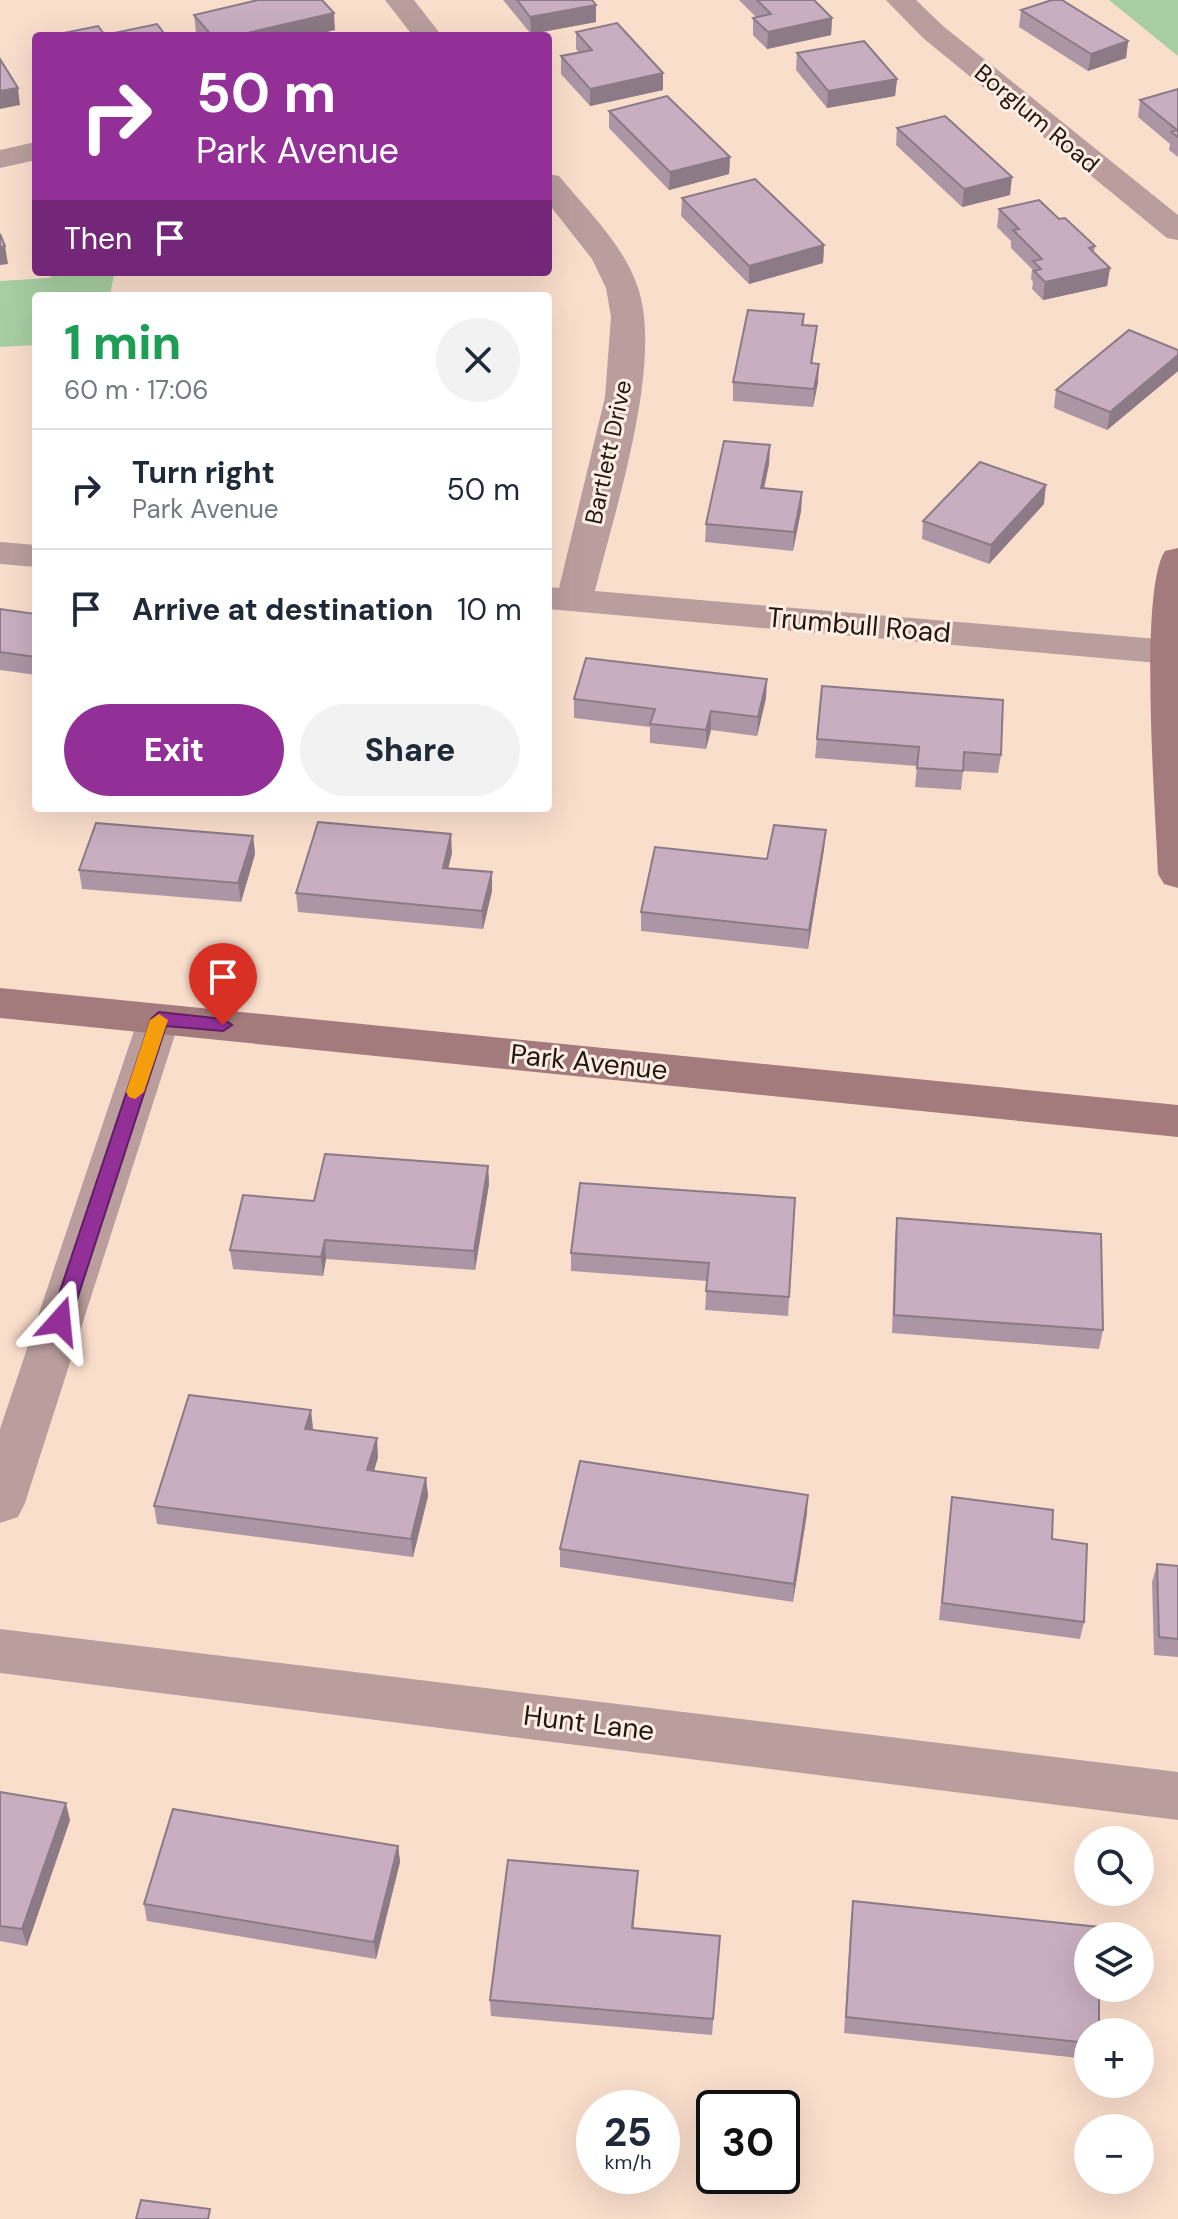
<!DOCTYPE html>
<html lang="en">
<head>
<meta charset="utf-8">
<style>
	body { margin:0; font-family:"DM Sans",sans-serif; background:#f2f2f3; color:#1f2937; height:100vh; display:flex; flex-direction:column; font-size:30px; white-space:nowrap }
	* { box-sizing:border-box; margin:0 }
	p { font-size:26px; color:#747a83 }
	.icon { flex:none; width:44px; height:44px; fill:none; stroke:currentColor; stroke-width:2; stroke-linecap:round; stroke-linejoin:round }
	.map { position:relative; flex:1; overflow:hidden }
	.drawer { position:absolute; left:32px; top:292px; width:520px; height:520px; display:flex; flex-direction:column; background:#fff; border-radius:8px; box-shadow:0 8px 32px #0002 }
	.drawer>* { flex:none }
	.top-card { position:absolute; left:32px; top:32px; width:520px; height:244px; border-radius:8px; box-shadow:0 8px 32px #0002; background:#923098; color:#fff; overflow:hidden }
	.controls { position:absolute; left:1074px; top:1826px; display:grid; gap:16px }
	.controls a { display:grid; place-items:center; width:80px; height:80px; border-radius:50%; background:#fff; box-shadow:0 8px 32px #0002; font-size:40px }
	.speed { position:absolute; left:576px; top:2090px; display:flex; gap:16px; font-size:40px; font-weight:700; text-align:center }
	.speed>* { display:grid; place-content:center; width:104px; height:104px; border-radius:50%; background:#fff; box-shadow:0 8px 32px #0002; line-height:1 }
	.speed small { font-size:20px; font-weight:400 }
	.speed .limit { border:4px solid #111; border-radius:12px; background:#fff; color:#111 }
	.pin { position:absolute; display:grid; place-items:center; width:68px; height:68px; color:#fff; margin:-82px -34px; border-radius:50% 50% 50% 0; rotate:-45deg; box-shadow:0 0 8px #0007 }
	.pin .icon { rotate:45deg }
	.me { position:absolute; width:88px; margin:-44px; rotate:18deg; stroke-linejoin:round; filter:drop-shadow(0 0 6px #0008) }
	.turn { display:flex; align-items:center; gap:28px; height:168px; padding:0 32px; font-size:36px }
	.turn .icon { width:104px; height:104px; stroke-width:2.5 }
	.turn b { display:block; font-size:56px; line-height:68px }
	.then { display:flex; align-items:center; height:76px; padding:0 32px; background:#0003; gap:16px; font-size:30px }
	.round { display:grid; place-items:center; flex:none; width:84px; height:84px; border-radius:42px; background:#f2f2f3 }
	.overview { display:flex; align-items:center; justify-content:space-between; height:136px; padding:0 32px }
	h1 { font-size:48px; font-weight:800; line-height:60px; color:#1e9e55 }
	.action { display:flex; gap:16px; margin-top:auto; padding:16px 32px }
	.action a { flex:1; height:92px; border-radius:48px; background:#923098; color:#fff; font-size:32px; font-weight:800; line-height:92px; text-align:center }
	.action a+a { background:#f2f2f3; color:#1f2937 }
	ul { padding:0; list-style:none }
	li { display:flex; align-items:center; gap:24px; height:120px; padding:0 32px; border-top:2px solid #e0e1e3 }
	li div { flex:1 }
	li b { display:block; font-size:30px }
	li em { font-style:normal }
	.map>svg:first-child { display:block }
	.green { fill:#a7cea3 }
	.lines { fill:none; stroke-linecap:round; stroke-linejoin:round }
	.street { fill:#ba9e9e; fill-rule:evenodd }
	.secondary { fill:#a47b7c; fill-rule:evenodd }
	.wall { fill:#ac96a5 }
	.shaded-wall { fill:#8c7a86 }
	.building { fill:#c8aec0; stroke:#8c7a86; stroke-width:2 }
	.route { fill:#923098; stroke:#5f1f63; stroke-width:2 }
	.slow { fill:#f59e0b }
	.labels { text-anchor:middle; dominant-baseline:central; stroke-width:6; stroke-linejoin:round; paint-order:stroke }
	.far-street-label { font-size:24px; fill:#221812; stroke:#ffeee3 }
	.street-label { font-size:28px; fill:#221812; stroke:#ffeee3 }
</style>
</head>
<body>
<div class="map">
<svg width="1178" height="2219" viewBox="0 0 1178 2219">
	<rect width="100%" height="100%" fill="#fadecc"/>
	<g class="green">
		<polygon points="1109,0 1178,0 1178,56"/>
		<polygon points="59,272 123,272 114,275 110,295 117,296 36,296 36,345 0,347 0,281 49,278"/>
	</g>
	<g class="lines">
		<g class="street">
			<polygon points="385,0 414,0 442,36 413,36"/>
			<polygon points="886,0 916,0 943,26 1178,215 1178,240 1167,238 923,38"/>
			<polygon points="36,142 36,160 0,168 0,150"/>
			<path d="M548,174L559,176C587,210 622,243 637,285C665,361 614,512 595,591L1169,640L1178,643V661L1169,664L548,609V587L559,588L605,397L611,317L606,288L592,259L548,203Z"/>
			<polygon points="0,542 36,545 36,567 0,564"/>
			<polygon points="159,1004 174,1008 180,1019 25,1503 18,1517 0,1523 0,1429 138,1019 144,1008"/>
			<polygon points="0,1629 1178,1772 1178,1820 0,1673"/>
		</g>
		<g class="secondary">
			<path d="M1178,548V888L1164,884L1158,874C1156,814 1138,591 1165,551Z"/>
			<polygon points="0,988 1178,1105 1178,1137 0,1018"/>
		</g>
	</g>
	<g class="wall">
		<polygon points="503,0 592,0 596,22 531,34"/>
		<polygon points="739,0 814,0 832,18 831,35 767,49 753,35 753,18 756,17"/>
		<polygon points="1021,10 1128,41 1126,58 1088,71 1019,27"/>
		<polygon points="194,15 335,30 309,36 199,36 196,32"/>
		<polygon points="576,32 663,73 663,90 590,106 561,74 561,56 579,53 576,49"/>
		<polygon points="797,53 897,79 895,96 827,108 796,70"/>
		<polygon points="1178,89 1178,157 1169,150 1170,144 1138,117 1140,100"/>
		<polygon points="609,111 730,157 729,174 669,190 609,128"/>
		<polygon points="897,128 1010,195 962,207 896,145"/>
		<polygon points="682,198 824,245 823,263 749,284 681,216"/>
		<polygon points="999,209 1059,219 1095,246 1094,253 1110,268 1107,286 1043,300 1032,289 1033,282 1031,279 1032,269 1011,248 1011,241 997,227"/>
		<polygon points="804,314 804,325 817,326 812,363 818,382 813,407 733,401 733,382"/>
		<polygon points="1178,350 1178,371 1107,430 1054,408 1056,390"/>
		<polygon points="770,445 769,464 764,489 802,492 801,511 793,551 705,542 706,524"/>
		<polygon points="1044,504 989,564 922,539 923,521"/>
		<polygon points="0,609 36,614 36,675 0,670"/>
		<polygon points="822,686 1001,755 998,773 963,771 961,790 915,787 917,766 815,758"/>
		<polygon points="766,698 757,736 711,730 706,749 650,743 650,727 574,718 574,699"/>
		<polygon points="253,836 255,854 241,902 82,889 79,870"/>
		<polygon points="824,849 808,949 641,931 641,912 767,859"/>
		<polygon points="452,853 448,868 492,872 492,891 483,929 298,912 296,893"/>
		<polygon points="488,1166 489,1184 475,1270 326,1259 323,1276 233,1269 230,1250 314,1201"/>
		<polygon points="795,1198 788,1316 705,1310 707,1281 571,1271 571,1253"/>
		<polygon points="897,1218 1103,1330 1099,1349 892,1333 895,1237"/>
		<polygon points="313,1428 312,1430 378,1457 374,1471 426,1478 428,1496 413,1557 157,1524 154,1506"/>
		<polygon points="952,1497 1052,1539 1084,1622 1080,1639 939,1620"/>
		<polygon points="807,1513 793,1602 560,1567 560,1549"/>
		<polygon points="1157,1564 1178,1566 1178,1657 1154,1655 1152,1582"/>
		<polygon points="0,1792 70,1820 27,1946 0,1941"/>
		<polygon points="398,1846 400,1862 376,1959 147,1921 144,1904"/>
		<polygon points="638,1871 633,1928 720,1936 712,2035 491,2016 490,2000"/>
		<polygon points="853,1901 1088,2032 1088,2059 844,2033 851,1917"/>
	</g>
	<g class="shaded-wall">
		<polygon points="596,5 596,22 531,34 530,17"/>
		<polygon points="334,13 335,30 309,36 234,36"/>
		<polygon points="832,18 831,35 767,49 768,32"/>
		<polygon points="1128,41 1126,58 1088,71 1091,54"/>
		<polygon points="663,73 663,90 590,106 590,89"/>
		<polygon points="897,79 895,96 827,108 828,91"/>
		<polygon points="18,88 20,105 0,109 0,91"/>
		<polygon points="730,157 729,174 669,190 670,172"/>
		<polygon points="1012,177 1010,195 962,207 964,189"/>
		<polygon points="824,245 823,263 749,284 749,266"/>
		<polygon points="5,246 8,264 0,265 0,247"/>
		<polygon points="1110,268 1107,286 1043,300 1045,282"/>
		<polygon points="445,272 459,272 445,275"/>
		<polygon points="817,326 815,344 809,381 811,363"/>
		<polygon points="1178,355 1178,371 1107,430 1110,412"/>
		<polygon points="819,364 818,382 813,407 814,389"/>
		<polygon points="770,445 769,464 760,507 761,488"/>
		<polygon points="1046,485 1044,504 989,564 991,545"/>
		<polygon points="802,492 801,511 793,551 794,532"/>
		<polygon points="767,679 766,698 757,736 758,717"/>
		<polygon points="711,711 711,730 706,749 706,730"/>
		<polygon points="826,830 824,849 808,949 809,930"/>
		<polygon points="451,834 452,853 444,886 443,868"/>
		<polygon points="253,836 255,854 241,902 238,883"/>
		<polygon points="492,872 492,891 483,929 482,911"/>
		<polygon points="488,1166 489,1184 475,1270 474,1251"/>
		<polygon points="325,1240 326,1259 323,1276 321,1257"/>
		<polygon points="311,1410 313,1428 307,1448 305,1429"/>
		<polygon points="377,1438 378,1457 369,1488 367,1470"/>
		<polygon points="426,1478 428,1496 413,1557 411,1539"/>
		<polygon points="808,1495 807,1513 793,1602 794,1584"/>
		<polygon points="66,1803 70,1820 27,1946 22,1929"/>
		<polygon points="398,1846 400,1862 376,1959 374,1942"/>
		<polygon points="638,1871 637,1888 632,1944 632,1928"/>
	</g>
	<g class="building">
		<polygon points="258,0 322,0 334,13 234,36 212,36 194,15"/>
		<polygon points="517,0 592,0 596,5 530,17"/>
		<polygon points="757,0 814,0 832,18 768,32 753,18 771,14"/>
		<polygon points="1052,0 1062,0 1128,41 1091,54 1021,10"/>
		<polygon points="617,23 663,73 590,89 561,56 592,50 576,32"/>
		<polygon points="157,24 166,36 49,36 98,26 105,35"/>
		<polygon points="864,41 897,79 828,91 797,53"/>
		<polygon points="0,59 18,88 0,91"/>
		<polygon points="1178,89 1178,137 1171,132 1177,130 1140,100"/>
		<polygon points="667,96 730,157 670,172 609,111"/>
		<polygon points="945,116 1012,177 964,189 897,128"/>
		<polygon points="755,179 824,245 749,266 682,198"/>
		<polygon points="1039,200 1059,219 1065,218 1095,246 1089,248 1110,268 1045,282 1034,271 1041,269 1033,261 1042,259 1013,230 1019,229 999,209"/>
		<polygon points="0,234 5,246 0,247"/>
		<polygon points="748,310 804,314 802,325 817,326 811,363 819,364 814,389 733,382"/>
		<polygon points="1129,330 1178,350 1178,355 1110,412 1056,390"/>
		<polygon points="724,441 770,445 761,488 802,492 794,532 706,524"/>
		<polygon points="980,462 1046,485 991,545 923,521"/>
		<polygon points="0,609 36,614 36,657 0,652"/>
		<polygon points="586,658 767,679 758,717 711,711 706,730 650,724 655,709 574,699"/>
		<polygon points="822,686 1003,700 1001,755 964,752 963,771 917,768 919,747 817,739"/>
		<polygon points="318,822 451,834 443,868 492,872 482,911 296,893"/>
		<polygon points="96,823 253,836 238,883 79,870"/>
		<polygon points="774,825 826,830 809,930 641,912 655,847 767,859"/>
		<polygon points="325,1154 488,1166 474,1251 325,1240 321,1257 230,1250 243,1195 314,1201"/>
		<polygon points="580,1183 795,1198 789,1297 706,1291 709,1263 571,1253"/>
		<polygon points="897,1218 1101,1234 1103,1330 894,1315"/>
		<polygon points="189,1395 311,1410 305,1429 377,1438 367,1470 426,1478 411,1539 154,1506"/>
		<polygon points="580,1461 808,1495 794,1584 560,1549"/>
		<polygon points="952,1497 1053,1510 1052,1539 1087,1544 1084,1622 942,1603"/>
		<polygon points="1157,1564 1178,1566 1178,1639 1159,1637"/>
		<polygon points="0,1792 66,1803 22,1929 0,1926"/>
		<polygon points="173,1809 398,1846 374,1942 144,1904"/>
		<polygon points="508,1860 638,1871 632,1928 720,1936 713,2019 490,2000"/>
		<polygon points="853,1901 1099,1927 1099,1936 1088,1936 1088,1988 1099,1988 1099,2032 1088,2032 1088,2043 846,2017"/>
		<polygon points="141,2200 210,2209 208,2219 136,2219"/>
	</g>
	<polygon class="route" points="159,1012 223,1019 232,1025 223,1031 166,1026 70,1321 67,1327 53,1327 50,1321 151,1019"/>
	<polygon class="slow" points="159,1014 168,1020 144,1092 135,1099 129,1097 126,1092 150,1020"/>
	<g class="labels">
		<g class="far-street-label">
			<text transform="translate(1037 118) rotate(40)">Borglum Road</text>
			<text transform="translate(608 452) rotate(-78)">Bartlett Drive</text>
		</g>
		<g class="street-label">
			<text transform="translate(859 625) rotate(5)">Trumbull Road</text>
			<text transform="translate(589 1062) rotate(6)">Park Avenue</text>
			<text transform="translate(589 1723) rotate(7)">Hunt Lane</text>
		</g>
	</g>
</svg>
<div class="controls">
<a><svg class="icon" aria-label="search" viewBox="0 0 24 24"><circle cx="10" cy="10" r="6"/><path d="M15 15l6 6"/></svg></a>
<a><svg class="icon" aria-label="layers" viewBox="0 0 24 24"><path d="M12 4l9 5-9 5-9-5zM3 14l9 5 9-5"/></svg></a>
<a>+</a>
<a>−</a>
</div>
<div class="speed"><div>25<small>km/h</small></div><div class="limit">30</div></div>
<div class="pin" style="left:223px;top:1025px;background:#d93025"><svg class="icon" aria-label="arrive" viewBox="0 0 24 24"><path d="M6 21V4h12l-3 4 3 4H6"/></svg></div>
<svg class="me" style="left:60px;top:1321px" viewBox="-20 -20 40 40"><path d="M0-17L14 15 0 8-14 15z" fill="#923098" stroke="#fff" stroke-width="4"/></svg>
<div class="top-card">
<div class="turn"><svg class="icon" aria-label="right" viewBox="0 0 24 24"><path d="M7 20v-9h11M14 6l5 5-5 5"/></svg><div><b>50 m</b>Park Avenue</div></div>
<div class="then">Then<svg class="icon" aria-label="arrive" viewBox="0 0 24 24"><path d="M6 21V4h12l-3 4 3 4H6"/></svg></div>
</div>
<section class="drawer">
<div class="overview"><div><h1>1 min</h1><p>60 m · 17:06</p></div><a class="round"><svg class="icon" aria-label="close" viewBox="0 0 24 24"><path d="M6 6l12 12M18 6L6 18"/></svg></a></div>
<ul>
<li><svg class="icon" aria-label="right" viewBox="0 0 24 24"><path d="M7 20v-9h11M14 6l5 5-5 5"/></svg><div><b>Turn right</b><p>Park Avenue</p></div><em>50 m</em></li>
<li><svg class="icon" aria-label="arrive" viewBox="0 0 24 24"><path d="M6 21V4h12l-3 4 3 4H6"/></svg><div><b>Arrive at destination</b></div><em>10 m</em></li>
</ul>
<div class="action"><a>Exit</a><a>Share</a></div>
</section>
</div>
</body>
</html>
